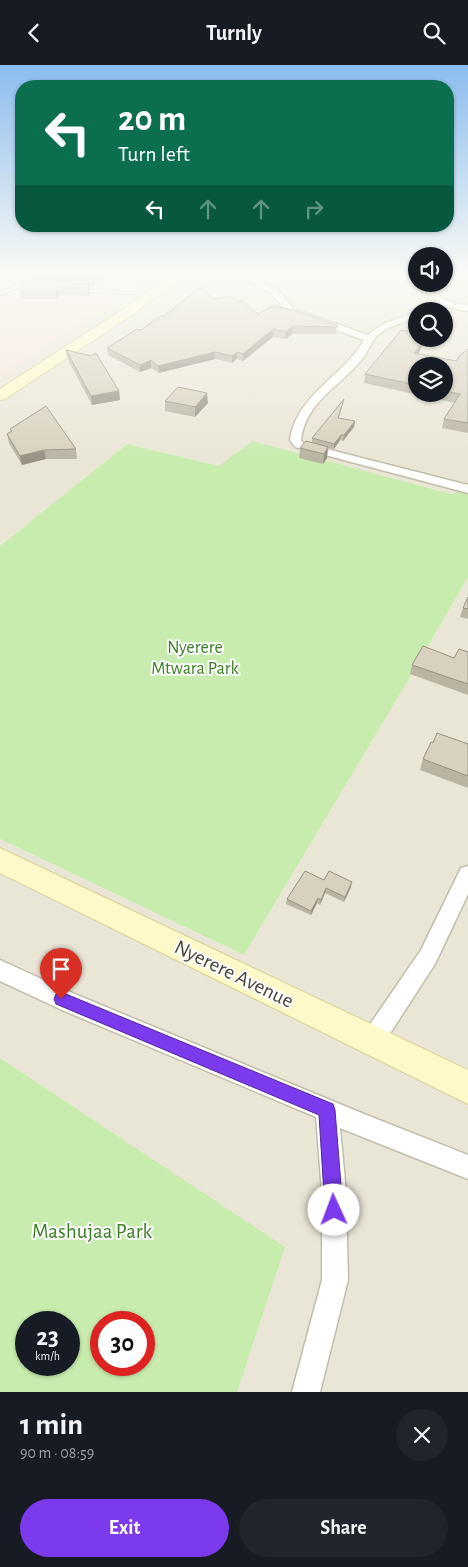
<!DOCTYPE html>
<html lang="en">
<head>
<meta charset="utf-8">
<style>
	body { margin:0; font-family:"Alegreya Sans",sans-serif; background:#20242c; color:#f1f3f6; height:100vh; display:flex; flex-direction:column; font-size:19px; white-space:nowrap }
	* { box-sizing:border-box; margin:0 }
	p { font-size:16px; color:#9ea1a6 }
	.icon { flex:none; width:28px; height:28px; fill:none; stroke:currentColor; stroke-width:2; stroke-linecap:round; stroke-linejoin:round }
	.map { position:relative; height:1327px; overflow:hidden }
	.side { display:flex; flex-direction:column; background:#171b24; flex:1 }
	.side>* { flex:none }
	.banner { position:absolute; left:15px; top:15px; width:439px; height:152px; border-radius:20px; box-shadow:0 1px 4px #0004; background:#0b6e4f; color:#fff; overflow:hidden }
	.controls { position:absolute; left:408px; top:182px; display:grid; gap:10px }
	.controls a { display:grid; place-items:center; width:45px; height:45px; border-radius:50%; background:#171b24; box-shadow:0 1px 4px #0004; font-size:25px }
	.speed { position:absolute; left:15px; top:1246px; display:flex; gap:10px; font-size:25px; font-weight:700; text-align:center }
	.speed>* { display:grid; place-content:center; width:65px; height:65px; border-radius:50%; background:#171b24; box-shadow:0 1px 4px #0004; line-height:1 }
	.speed small { font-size:12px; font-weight:400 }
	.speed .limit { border:8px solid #d22; background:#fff; color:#111 }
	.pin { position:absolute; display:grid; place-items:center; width:42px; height:42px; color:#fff; margin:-51px -21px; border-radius:50% 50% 50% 0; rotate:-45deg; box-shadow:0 0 5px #0007 }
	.pin .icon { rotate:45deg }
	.me { position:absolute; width:55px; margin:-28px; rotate:358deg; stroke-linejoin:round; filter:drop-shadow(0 0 4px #0008) }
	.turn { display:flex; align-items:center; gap:18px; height:105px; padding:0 20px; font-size:22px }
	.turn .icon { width:65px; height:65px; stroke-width:2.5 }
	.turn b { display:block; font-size:35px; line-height:42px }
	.lanes { display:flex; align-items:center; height:48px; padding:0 20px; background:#0003; justify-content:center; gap:25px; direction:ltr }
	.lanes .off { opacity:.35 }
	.round { display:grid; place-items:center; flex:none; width:52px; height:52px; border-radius:26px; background:#20242c }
	.overview { display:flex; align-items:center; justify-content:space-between; height:85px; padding:0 20px }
	h1 { font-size:30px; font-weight:700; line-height:38px }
	.button { display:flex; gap:10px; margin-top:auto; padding:10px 20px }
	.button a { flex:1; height:58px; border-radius:30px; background:#7c3aed; color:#fff; font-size:20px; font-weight:700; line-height:58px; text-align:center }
	.button a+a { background:#20242c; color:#f1f3f6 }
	header { display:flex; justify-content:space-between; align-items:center; height:65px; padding:0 20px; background:#171b24; font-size:22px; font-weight:700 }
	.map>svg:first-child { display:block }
	.residential { fill:#eae6d6; fill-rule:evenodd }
	.medical { fill:#f7e3db }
	.green { fill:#c8ecae; fill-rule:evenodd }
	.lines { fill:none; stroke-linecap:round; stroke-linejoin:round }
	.lane-casing { stroke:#c2bdaa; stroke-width:2 }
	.street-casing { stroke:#c2bdaa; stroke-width:3 }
	.secondary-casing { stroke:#d9d095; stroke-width:2 }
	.lane { fill:#fff; fill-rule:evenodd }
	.street { fill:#fff; fill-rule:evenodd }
	.secondary { fill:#fff9c9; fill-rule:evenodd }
	.wall { fill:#bab4a3; fill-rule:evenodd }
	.shaded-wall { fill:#979284 }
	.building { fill:#d8d1bd; stroke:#979284 }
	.route { fill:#7c3aed; stroke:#51269a }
	.labels { text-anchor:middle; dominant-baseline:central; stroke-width:4; stroke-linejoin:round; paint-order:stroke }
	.park-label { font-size:18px; fill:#3a8124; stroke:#fff }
	.near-street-label { font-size:21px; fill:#4a4536; stroke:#fff }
	.near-park-label { font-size:21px; fill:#3a8124; stroke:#fff }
</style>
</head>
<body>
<header><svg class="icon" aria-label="back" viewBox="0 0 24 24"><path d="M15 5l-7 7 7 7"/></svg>Turnly<svg class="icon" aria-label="search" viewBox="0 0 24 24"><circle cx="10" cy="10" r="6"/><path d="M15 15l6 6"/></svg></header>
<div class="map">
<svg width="468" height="1327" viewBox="0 0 468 1327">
	<rect width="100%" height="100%" fill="#f5f3e8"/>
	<g class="residential">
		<path d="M0,210H416V219H444V210H468V424L451,429L219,401L127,379L0,481ZM416,246H444V274H416ZM416,301H444V329H416Z"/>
		<path d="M468,512V1327H0V774L244,890L406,619ZM26,1258H69V1300H26ZM101,1258H144V1300H101Z"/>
	</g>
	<polygon class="medical" points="0,210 154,210 0,311"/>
	<g class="green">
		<polygon points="252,376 451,429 468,424 468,512 406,619 244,890 0,774 0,481 127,379 219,401"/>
		<path d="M0,993L285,1182L237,1327H0ZM26,1258H69V1300H26ZM101,1258H144V1300H101Z"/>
	</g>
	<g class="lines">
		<g class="lane-casing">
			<g id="lane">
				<polygon points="30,210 34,210 24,221 0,230 0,227 20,219"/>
				<polygon points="79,224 150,228 152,229 150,230 77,226"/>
			</g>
		</g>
		<g class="street-casing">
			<g id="street">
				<path d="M238,210H248L277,224L294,244L368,270L383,259L416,247V253C405,257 391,260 380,268C372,274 369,285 363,293C341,321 305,337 301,375L303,378L468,420V428L295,382L290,375C296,330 343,312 364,275L288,248L271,228Z"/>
				<path d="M394,210H403L416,216V219C430,219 437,231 448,236C453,239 462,239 468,240V246L447,242L434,246H422L440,238L428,229Z"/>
				<polygon points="468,801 468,829 435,899 380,984 372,987 364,984 361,976 364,968 421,885 461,803"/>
				<polygon points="0,895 77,930 364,1049 468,1090 468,1114 340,1063 346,1127 348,1215 320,1327 292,1327 322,1215 322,1127 316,1052 62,945 0,916"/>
			</g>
		</g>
		<g class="secondary-casing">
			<g id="secondary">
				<polygon points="172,210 185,210 133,249 5,334 0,335 0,324 125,243"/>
				<polygon points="0,783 468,1005 468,1039 0,808"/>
			</g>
		</g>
		<use href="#lane" class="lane"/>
		<use href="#street" class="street"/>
		<use href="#secondary" class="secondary"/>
	</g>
	<g class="wall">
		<polygon points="30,210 105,210 100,216 97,216 93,222 90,222 90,228 89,231 59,230 57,234 20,234 19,226 31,216"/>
		<polygon points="214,234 236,236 258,249 337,260 336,269 292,269 286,274 273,272 243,296 237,294 232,298 215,294 159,308 151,303 140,307 108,290 107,283 141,265 164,251"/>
		<path d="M416,274H424L420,286L418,289L456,296L468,284V368L442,363L444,354L455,338L364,318L365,309ZM416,301H444V329H416Z"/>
		<polygon points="66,285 119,326 120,335 92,340 68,295"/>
		<polygon points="344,334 339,353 355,356 354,362 343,376 340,375 334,384 328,383 327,393 323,399 299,393 300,383 312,378 312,373"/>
		<polygon points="165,336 208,338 195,352 165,346"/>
		<polygon points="10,364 76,384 77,394 46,394 22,400 9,378 7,369 11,367"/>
		<polygon points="468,532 468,554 460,552 463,543"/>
		<polygon points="468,587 468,630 410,609 412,600 454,593"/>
		<polygon points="433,678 468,679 468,723 420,705 423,694"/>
		<polygon points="324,815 351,822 344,837 325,828 320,840 317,838 311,850 286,839 287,834"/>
	</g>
	<g class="shaded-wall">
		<polygon points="93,210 96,210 97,216 93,222 92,212"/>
		<polygon points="99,210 105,210 100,216"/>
		<polygon points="89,220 90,228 89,231 88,223"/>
		<polygon points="57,222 59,230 57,234 56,226"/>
		<polygon points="293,261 292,269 286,274 286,267"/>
		<polygon points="273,264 273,272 243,296 243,289"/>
		<polygon points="421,274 424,274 420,286 413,297 414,288 419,277"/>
		<polygon points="215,287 215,294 159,308 158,301"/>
		<polygon points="237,287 237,294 232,298 232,291"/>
		<polygon points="151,295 151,303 140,307 140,300"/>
		<polygon points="119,326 120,335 92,340 91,331"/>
		<polygon points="207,328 208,338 195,352 195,342"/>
		<polygon points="355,356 354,362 343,376 344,370"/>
		<polygon points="341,370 340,375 334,384 334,379"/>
		<polygon points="328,382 327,393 323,399 324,389"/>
		<polygon points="44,385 46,394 22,400 20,391"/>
		<polygon points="352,817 351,822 344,837 345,832"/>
		<polygon points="326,823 325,828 320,840 321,835"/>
		<polygon points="318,833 317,838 311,850 311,846"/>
	</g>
	<g class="building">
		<polygon points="63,210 93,210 92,212"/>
		<polygon points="26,215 89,220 88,223 57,222 56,226 19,226"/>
		<polygon points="201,222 214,234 230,231 236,236 241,235 258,249 273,241 294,245 337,260 337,262 293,261 286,267 273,264 243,289 237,287 232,291 215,287 158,301 151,295 140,300 107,283 137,264 141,265 162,250 164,251"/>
		<polygon points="401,265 416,268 416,274 421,274 419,277 422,278 414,288 456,296 459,291 468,284 468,358 444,354 460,329 444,326 444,301 416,301 416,320 365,309"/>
		<polygon points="66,285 91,291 96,288 119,326 91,331"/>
		<polygon points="178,322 207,328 195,342 165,336"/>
		<polygon points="344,334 338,353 355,356 344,370 341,370 334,379 312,373"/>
		<polygon points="46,341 76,384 44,385 20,391 7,369 12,366 10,364"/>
		<polygon points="306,376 328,382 324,389 300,383"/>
		<polygon points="468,532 468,544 463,543"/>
		<polygon points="423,581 454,593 459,584 468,587 468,619 412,600"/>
		<polygon points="437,668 468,679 468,711 423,694 431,677 433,678"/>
		<polygon points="305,806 324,815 329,806 352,817 345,832 326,823 321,835 318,833 311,846 287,834"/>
	</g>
	<linearGradient id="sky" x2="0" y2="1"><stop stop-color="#8bbcee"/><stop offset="0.53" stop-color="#fafaf5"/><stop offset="1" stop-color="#fafaf5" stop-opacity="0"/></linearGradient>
	<rect width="468" height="395" fill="url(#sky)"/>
	<polygon class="route" points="61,927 333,1039 335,1045 343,1145 340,1151 334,1154 328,1151 325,1145 319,1050 56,939 54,934 56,929"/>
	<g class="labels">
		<g class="park-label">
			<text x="195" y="583">Nyerere<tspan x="195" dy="21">Mtwara Park</tspan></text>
		</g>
		<g class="near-street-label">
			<text transform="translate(234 909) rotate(26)">Nyerere Avenue</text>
		</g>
		<g class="near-park-label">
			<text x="92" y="1166">Mashujaa Park</text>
		</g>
	</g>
</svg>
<div class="controls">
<a><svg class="icon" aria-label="sound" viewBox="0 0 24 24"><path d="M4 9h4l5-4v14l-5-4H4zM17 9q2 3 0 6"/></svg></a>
<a><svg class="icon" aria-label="search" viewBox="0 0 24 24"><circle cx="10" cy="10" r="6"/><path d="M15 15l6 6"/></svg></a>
<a><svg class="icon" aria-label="layers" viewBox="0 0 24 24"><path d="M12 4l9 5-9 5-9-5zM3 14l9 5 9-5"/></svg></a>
</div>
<div class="speed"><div>23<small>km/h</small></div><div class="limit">30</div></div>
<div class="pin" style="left:61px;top:934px;background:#d93025"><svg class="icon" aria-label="arrive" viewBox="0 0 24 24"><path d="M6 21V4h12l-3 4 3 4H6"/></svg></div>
<svg class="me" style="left:334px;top:1145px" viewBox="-20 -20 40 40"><circle r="19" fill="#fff"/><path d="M0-13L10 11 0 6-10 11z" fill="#7c3aed"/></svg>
<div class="banner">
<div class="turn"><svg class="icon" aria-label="left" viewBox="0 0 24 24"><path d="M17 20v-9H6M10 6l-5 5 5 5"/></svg><div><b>20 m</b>Turn left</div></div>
<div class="lanes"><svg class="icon" aria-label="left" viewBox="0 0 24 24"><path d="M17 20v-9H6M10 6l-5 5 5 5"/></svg><svg class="icon off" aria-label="ahead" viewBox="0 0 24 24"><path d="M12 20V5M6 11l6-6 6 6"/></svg><svg class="icon off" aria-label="ahead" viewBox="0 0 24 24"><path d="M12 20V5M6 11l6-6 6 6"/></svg><svg class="icon off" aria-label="right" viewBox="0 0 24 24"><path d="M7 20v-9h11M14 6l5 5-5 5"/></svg></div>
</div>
</div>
<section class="side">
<div class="overview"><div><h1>1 min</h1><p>90 m · 08:59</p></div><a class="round"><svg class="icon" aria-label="close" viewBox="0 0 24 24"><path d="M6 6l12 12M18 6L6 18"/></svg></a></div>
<div class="button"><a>Exit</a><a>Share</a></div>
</section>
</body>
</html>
